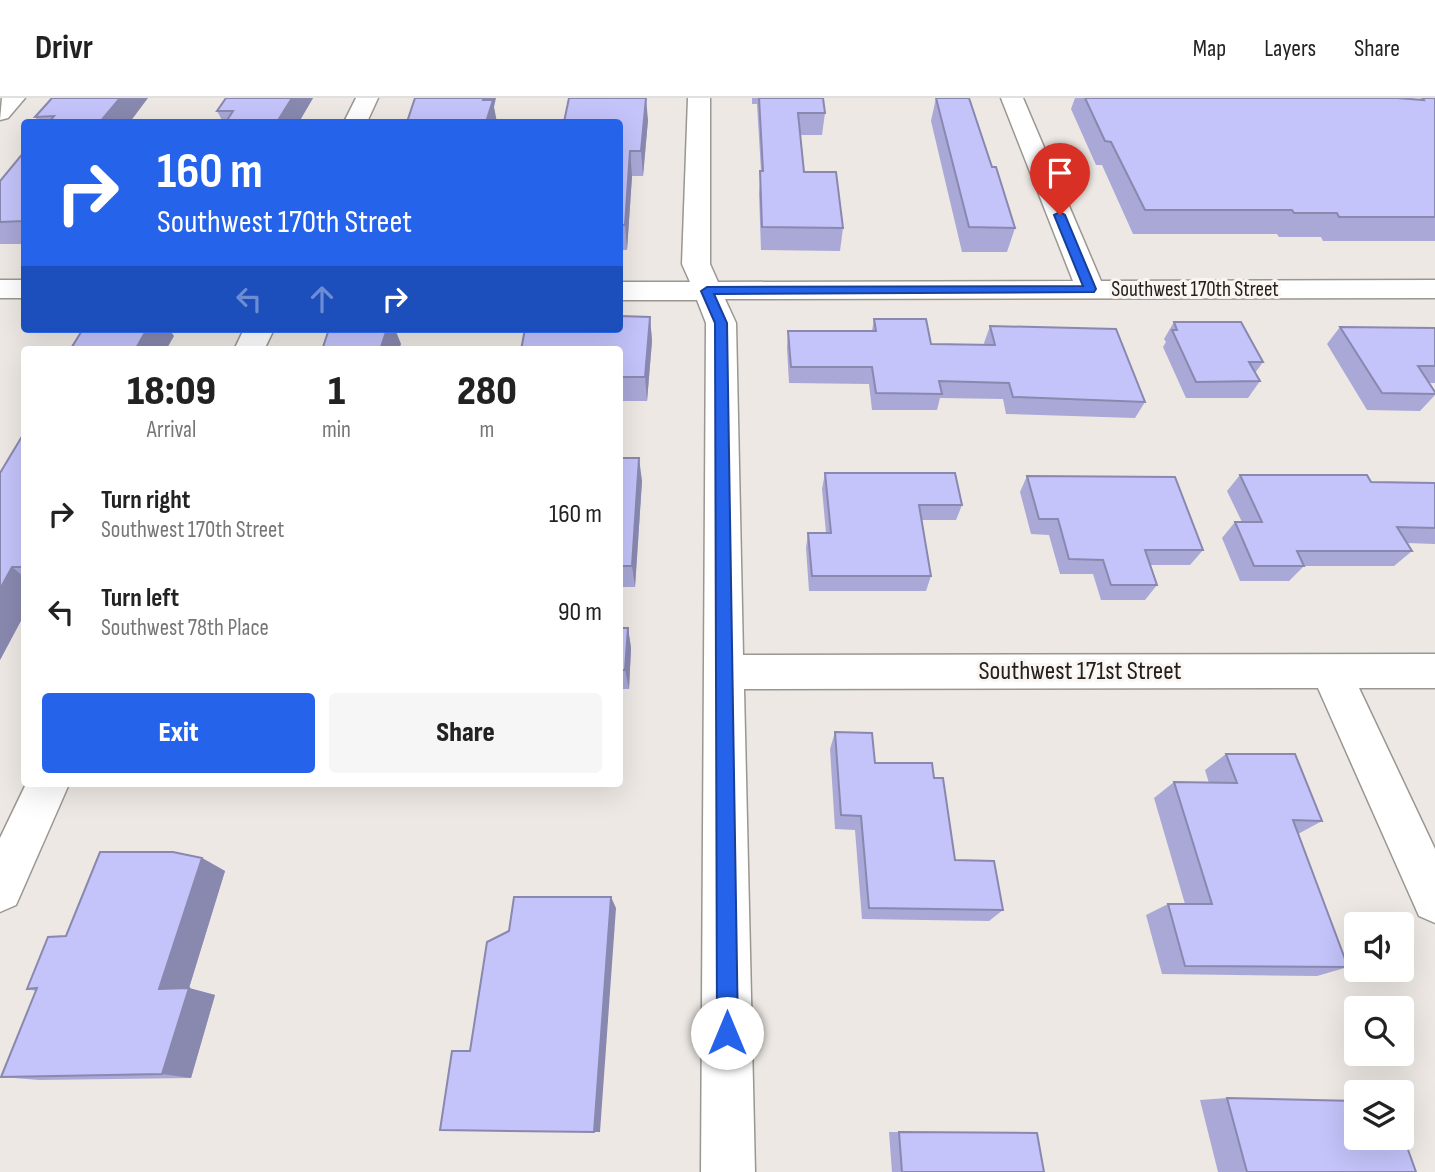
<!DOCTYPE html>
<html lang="en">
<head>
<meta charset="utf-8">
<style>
	body { margin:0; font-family:"Sofia Sans Condensed",sans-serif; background:#f6f6f6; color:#222; height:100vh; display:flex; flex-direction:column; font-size:26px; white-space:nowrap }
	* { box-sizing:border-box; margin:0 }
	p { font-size:23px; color:#767676 }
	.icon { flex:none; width:38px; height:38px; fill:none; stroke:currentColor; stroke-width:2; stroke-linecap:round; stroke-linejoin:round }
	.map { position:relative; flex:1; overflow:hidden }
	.side { position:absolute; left:21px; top:248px; width:602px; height:441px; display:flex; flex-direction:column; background:#fff; border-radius:7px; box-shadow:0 7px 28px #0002 }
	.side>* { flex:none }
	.hud { position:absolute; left:21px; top:21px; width:602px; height:214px; border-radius:7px; box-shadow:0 7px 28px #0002; background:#2563eb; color:#fff; overflow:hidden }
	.fabs { position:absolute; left:1344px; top:814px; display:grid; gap:14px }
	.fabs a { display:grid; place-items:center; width:70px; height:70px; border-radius:7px; background:#fff; box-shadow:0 7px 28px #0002; font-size:35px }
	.pin { position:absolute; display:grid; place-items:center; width:60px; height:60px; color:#fff; margin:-72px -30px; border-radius:50% 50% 50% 0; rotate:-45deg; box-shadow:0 0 7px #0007 }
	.pin .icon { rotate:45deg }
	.me { position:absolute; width:77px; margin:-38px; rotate:0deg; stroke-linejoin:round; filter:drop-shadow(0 0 5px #0008) }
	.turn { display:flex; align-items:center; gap:24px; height:147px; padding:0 21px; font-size:32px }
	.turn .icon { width:91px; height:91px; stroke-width:2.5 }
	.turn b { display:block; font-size:49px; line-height:60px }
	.lanes { display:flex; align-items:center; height:66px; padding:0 21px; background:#0003; justify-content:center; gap:35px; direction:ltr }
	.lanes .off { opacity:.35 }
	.eta { display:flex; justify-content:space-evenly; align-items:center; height:119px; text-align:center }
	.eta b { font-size:42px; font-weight:800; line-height:49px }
	.cta { display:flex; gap:14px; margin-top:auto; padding:14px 21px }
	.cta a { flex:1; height:80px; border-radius:7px; background:#2563eb; color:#fff; font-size:28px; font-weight:800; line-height:80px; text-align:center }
	.cta a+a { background:#f6f6f6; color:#222 }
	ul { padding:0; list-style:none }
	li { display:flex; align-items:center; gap:21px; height:98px; padding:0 21px }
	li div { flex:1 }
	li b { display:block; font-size:26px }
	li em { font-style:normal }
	header { display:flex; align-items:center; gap:42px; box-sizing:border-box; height:98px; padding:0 35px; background:#fff; border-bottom:2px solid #e0e0e0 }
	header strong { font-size:33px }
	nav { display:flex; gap:38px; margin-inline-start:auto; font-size:24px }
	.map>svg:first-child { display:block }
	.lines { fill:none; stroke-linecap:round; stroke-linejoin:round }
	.minor-casing { stroke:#9a9691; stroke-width:3 }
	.minor { fill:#fff; fill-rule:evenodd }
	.wall { fill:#a9a8d7 }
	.shaded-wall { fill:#8988af }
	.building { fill:#c4c3fa; stroke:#8988af; stroke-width:2 }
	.route { fill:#2563eb; stroke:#184099; stroke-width:2 }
	.labels { text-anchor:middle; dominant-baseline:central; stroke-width:6; stroke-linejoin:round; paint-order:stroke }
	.far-street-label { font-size:21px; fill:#22201f; stroke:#fbf5f1 }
	.street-label { font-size:26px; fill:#22201f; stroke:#fbf5f1 }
</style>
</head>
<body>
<header>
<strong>Drivr</strong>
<nav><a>Map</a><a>Layers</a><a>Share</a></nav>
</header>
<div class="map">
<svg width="1435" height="1074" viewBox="0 0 1435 1074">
	<rect width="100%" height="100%" fill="#ede8e3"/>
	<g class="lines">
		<g class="minor-casing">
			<g id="minor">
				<polygon points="2,0 25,0 8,20 0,22"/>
				<polygon points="356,0 378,0 367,24 344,24"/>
				<polygon points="688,0 710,0 710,166 718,184 1073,183 1001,0 1023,0 1101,183 1435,182 1435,200 725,201 736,225 743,557 1435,556 1435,590 1359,590 1435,751 1435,825 1419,818 1318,590 744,591 755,1074 701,1074 706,225 697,202 620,202 620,184 690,184 682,166"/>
				<rect x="0" y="182" width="24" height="18"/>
				<polygon points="244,231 274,231 264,252 234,252"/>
				<polygon points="26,686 69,686 16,807 0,814 0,740"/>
			</g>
		</g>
		<use href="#minor" class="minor"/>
	</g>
	<g class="wall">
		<polygon points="52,0 130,24 39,24 35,19"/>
		<polygon points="226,0 313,0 299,24 223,24 217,13"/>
		<polygon points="752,0 823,0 825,15 822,37 800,37 804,74 843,130 840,153 761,152 759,96 761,73 757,6 752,6"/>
		<polygon points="936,0 992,69 1015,130 1007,154 962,154 931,23"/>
		<polygon points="1075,0 1398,0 1419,2 1421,0 1435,0 1435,143 1323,143 1321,139 1279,139 1277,136 1133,136 1102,67 1096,67 1071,11"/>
		<polygon points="648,22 643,78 632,78 627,152 620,152 620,24"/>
		<polygon points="24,54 24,146 0,146 0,83"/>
		<polygon points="650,219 652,243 647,303 620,303 620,252"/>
		<polygon points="874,221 931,246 985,247 984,245 990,228 1145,304 1135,320 1006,316 1003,301 940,300 937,312 872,312 869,286 789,285 787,250 788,233 872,233"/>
		<polygon points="1174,224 1263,264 1255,275 1260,283 1248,300 1186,300 1163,249 1166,244 1164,241"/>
		<polygon points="1340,229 1435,230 1435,285 1429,285 1435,294 1435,297 1420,313 1367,312 1327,246"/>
		<polygon points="24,335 24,517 0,562"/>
		<polygon points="620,360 642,383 635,489 620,489"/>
		<polygon points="825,375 962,407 956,422 922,422 931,478 926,493 809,493 806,450 808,435 826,435 822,391"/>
		<polygon points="1240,377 1371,384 1435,385 1435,446 1407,445 1412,453 1394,468 1304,468 1289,483 1240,483 1222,440 1235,424 1242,424 1227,393"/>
		<polygon points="1027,378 1203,452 1190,467 1150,467 1157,487 1145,502 1101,502 1093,476 1060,476 1049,437 1031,436 1020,394"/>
		<polygon points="620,530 628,530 631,550 629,591 620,591"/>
		<polygon points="835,634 875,665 934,680 955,762 1003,812 989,823 862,821 855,732 835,731 830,651"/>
		<polygon points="1226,656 1322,723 1298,736 1348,869 1317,878 1162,876 1146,817 1168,806 1185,806 1154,700 1174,684 1209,685 1205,672"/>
		<polygon points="202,760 225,773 189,890 215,897 191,980 39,982 1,979 36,893 27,891 66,838"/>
		<polygon points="1227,1000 1416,1074 1218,1074 1200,1002"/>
		<polygon points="889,1034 1037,1035 1044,1074 892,1074"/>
	</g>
	<g class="shaded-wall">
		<polygon points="120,0 148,0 130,24 100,24"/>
		<polygon points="292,0 313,0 299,24 277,24"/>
		<polygon points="484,0 496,0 494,9 497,24 486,24"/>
		<polygon points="646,0 648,22 643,78 641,53"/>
		<polygon points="630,53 632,78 627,152 625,127"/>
		<polygon points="650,219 652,243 647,303 645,279"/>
		<polygon points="147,231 169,231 174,238 166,252 135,252"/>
		<polygon points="386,231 395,231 401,246 399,252 380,252"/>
		<polygon points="639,360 642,383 635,489 632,468"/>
		<polygon points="12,469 24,479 24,517 0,562 0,491"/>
		<polygon points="628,530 631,550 629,591 625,572"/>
		<polygon points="202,760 225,773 189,890 215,897 191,980 162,976 159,891"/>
		<polygon points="611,799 616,810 600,1034 594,1034"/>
	</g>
	<g class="building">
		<polygon points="52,0 120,0 100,24 49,24 54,18 35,19"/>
		<polygon points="226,0 292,0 277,24 226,24 233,13 217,13"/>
		<polygon points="415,0 484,0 483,2 493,2 486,24 407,24"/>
		<polygon points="569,0 646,0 641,53 630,53 625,127 620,127 620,24 564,24"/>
		<polygon points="759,0 823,0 825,15 798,15 804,74 836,74 843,130 762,129 760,73 763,73"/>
		<polygon points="936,0 969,0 992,69 996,69 1015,130 969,129"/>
		<polygon points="1085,0 1397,0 1424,2 1423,0 1435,0 1435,119 1339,119 1337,115 1294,115 1292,112 1145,112 1111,44 1105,43"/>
		<polygon points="24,54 24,123 0,124 0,83"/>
		<polygon points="620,218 650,219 645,279 620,279 620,252 521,252 525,231 620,231"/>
		<polygon points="874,221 926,221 931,246 995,247 990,228 1116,231 1145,304 1013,299 1009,285 939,283 942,296 876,295 872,269 791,269 788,233 876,233"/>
		<polygon points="1174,224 1241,224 1263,264 1249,264 1260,283 1196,284 1172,232 1177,232"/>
		<polygon points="1340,229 1435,230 1435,268 1418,268 1435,294 1435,296 1382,295"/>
		<polygon points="83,231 147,231 135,252 70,252"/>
		<polygon points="329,231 387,231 380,252 322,252"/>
		<polygon points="24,335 24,469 12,469 0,491 0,375"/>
		<polygon points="620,360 639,360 632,468 620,468"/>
		<polygon points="825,375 955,375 962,407 919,407 931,478 812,478 808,435 831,435"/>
		<polygon points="1240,377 1367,377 1371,384 1435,385 1435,430 1397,429 1412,453 1297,453 1304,468 1254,468 1235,424 1262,424"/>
		<polygon points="1027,378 1175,379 1203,452 1145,452 1157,487 1111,487 1103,462 1069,461 1058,421 1039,421"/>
		<polygon points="620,530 628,530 625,572 620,572"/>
		<polygon points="835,634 872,635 875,665 932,665 934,680 943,680 955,762 994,763 1003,812 869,810 861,718 841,717"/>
		<polygon points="1226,656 1295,656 1322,723 1293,722 1348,869 1185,868 1168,806 1212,806 1174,684 1237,685"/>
		<polygon points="100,754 173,754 202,760 159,891 189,890 162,976 1,979 37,890 27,891 48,839 66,838"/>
		<polygon points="514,799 611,799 594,1034 440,1032 452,953 470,953 487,844 509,833"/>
		<polygon points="1227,1000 1356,1003 1356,1040 1402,1040 1402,1035 1416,1074 1247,1074"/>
		<polygon points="899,1034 1037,1035 1044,1074 902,1074"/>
	</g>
	<polygon class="route" points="1060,114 1065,117 1096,191 1094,194 714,196 727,225 738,935 735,943 727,946 720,943 717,935 715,225 701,193 707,189 1083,188 1054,117"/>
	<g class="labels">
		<g class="far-street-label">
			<text x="1195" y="191">Southwest 170th Street</text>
		</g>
		<g class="street-label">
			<text x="1080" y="573">Southwest 171st Street</text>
		</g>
	</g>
</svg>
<div class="fabs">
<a><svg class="icon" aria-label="sound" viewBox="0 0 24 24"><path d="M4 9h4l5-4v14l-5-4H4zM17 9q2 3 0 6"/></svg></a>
<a><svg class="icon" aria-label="search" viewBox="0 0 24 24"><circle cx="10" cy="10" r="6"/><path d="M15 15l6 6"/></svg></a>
<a><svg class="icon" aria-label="layers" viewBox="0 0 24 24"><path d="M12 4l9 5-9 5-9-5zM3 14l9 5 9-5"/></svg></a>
</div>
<div class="pin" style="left:1060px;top:117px;background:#d93025"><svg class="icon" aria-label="arrive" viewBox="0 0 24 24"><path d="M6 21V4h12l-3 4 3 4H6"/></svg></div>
<svg class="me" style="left:727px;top:935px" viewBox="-20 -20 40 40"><circle r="19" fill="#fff"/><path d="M0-13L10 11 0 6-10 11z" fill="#2563eb"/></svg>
<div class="hud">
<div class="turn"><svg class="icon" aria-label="right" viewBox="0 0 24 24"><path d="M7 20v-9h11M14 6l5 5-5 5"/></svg><div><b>160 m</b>Southwest 170th Street</div></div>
<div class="lanes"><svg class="icon off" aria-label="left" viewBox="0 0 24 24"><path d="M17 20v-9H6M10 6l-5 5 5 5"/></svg><svg class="icon off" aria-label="ahead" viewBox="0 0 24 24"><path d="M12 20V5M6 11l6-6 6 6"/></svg><svg class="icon" aria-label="right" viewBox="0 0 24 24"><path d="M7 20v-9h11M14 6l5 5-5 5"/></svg></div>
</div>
<section class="side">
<div class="eta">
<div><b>18:09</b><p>Arrival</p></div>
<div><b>1</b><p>min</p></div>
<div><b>280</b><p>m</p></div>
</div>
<ul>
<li><svg class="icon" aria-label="right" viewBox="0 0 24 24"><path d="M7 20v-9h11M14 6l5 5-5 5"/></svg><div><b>Turn right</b><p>Southwest 170th Street</p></div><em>160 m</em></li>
<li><svg class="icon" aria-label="left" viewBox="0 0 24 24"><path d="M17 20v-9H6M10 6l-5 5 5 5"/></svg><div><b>Turn left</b><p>Southwest 78th Place</p></div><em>90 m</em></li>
</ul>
<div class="cta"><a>Exit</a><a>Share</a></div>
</section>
</div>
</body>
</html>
